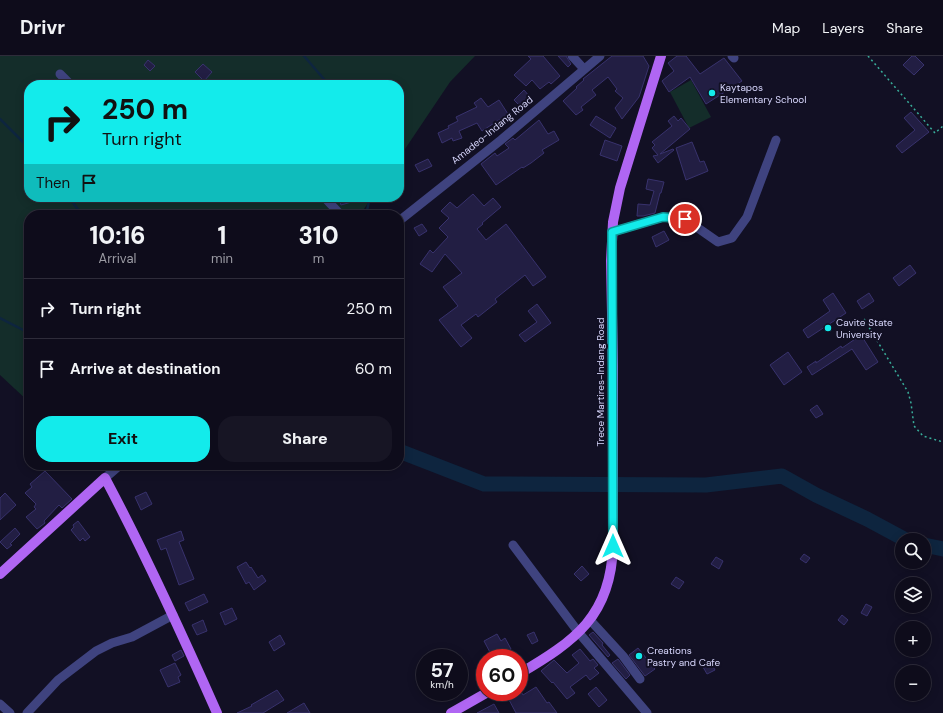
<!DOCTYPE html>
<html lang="en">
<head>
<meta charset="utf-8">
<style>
	body { margin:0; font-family:"DM Sans",sans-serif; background:#171524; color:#f1f3f6; height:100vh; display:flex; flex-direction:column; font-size:15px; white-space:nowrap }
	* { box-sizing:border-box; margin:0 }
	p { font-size:13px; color:#9b9ba3 }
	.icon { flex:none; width:22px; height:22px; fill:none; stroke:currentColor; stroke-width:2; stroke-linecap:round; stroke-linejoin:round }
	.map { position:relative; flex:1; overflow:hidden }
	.details { position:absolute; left:24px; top:154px; width:380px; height:260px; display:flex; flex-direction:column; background:#0e0c1b; border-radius:16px; box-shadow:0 2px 10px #0003,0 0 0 1px #2e2c3a }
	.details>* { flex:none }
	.guide { position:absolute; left:24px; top:24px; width:380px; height:122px; border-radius:16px; box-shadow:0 2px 10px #0003,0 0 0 1px #2e2c3a; background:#13ebeb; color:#111; overflow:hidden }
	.buttons { position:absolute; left:895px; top:477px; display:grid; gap:8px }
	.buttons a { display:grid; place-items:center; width:36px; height:36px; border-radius:50%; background:#0e0c1b; box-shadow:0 2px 10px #0003,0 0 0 1px #2e2c3a; font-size:20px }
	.speed { position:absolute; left:416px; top:593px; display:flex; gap:8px; font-size:20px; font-weight:700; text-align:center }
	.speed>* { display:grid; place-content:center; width:52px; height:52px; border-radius:50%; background:#0e0c1b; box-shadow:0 2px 10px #0003,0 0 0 1px #2e2c3a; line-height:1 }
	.speed small { font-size:10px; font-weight:400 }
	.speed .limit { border:6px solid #d22; background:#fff; color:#111 }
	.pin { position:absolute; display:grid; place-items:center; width:34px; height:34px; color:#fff; margin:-17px; border:2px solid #fff; border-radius:50%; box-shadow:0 1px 4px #0007 }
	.me { position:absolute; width:44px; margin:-22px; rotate:0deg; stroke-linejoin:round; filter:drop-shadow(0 0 3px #0008) }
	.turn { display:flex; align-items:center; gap:14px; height:84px; padding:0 12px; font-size:18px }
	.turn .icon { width:52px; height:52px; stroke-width:2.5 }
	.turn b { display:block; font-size:28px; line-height:34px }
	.then { display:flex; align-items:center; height:38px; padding:0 12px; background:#0003; gap:8px; font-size:15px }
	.eta { display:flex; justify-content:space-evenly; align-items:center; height:68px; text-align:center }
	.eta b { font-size:24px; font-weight:800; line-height:28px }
	.action { display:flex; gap:8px; margin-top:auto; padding:8px 12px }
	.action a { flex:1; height:46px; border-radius:16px; background:#13ebeb; color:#111; font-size:16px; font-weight:800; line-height:46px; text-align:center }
	.action a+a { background:#171524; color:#f1f3f6 }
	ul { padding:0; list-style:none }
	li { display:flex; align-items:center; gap:12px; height:60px; padding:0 12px; border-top:1px solid #2e2c3a }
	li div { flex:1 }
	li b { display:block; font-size:15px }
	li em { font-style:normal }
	header { display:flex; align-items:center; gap:24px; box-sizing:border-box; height:56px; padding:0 20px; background:#0e0c1b; border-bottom:1px solid #2e2c3a }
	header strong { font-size:19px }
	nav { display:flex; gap:22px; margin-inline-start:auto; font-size:14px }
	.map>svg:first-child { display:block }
	.green { fill:#142d2a }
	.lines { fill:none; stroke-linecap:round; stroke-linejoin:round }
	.stream { stroke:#0e253f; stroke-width:2.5 }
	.river { stroke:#0e253f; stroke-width:15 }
	.building { fill:#221e43; stroke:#38326d }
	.path { stroke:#39ad9a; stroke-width:1.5; stroke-dasharray:2 3; stroke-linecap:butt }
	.minor { stroke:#3f437f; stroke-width:9 }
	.major { stroke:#b066f3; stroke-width:10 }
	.route-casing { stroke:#0c9999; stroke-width:10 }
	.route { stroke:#13ebeb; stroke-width:7 }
	.poi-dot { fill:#13ebeb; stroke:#121024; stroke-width:1.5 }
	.labels { text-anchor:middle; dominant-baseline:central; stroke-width:4; stroke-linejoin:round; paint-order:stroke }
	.poi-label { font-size:10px; fill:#d7d6fc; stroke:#121024; text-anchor:start }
	.street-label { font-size:10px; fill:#d7d6fc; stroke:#121024 }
</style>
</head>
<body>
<header>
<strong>Drivr</strong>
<nav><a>Map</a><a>Layers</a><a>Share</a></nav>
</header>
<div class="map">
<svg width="943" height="657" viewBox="0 0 943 657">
	<rect width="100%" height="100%" fill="#121024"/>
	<g class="green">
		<polygon points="0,0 475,0 450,26 399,102 399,29 29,29 29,141 372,141 360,159 29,159 29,346 0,319"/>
		<polygon points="691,24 711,61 689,72 670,36"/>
	</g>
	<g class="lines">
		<g class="stream">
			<polyline points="304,0 329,29"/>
			<polyline points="0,63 29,92"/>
			<polyline points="69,141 82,159"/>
			<polyline points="366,159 370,141"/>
			<polyline points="0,262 29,277"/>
			<polyline points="216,409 296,413 307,409"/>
		</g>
		<g class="river">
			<polyline points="399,395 484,428 706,429 782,420 816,439 867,463 906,484"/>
			<polyline points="924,489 943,493"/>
		</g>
	</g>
	<g class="building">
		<polygon points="528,0 543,0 560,20 551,28 549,26 540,33 532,24 526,30 514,19 531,3"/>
		<polygon points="558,0 566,0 571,8 568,11"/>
		<polygon points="612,0 643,0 649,10 639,41 622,63 615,52 623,42 615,35 617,33 608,21 592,34 596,39 581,51 583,54 576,59 563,45 577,32 576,31 584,24 583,23"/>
		<polygon points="677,0 686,0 700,18 724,2 742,25 706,48 690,21 669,36 662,25 674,15 668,7"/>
		<polygon points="912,0 915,0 924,9 914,19 903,9"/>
		<polygon points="148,4 155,10 150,15 144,9"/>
		<polygon points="203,8 212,16 204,25 195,16"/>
		<polygon points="524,34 530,41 520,50 514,44"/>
		<polygon points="481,42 488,51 499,44 508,58 482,75 477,67 459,75 462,82 453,85 452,82 442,87 438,77 449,72 448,70 458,65 456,61 477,51 474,47"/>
		<polygon points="911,56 929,76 902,97 896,90 915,74 904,62"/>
		<polygon points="596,60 616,72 610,82 590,69"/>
		<polygon points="674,60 678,65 681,62 690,73 660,98 673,93 674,94 658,107 653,100 658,99 652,92 655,89 652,86 672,70 668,65"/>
		<polygon points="539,64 548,78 554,75 559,84 542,94 544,97 531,107 523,112 522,111 496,129 481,108 495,97 497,100 509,92 505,88 513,82 515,84"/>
		<polygon points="605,84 622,90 617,105 600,99"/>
		<polygon points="692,86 700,106 704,105 708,115 686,124 676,92"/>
		<polygon points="428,103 432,110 419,116 415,109"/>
		<polygon points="648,123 664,126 661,137 660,137 655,157 643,160 637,160 638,148 650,149 654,135 646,133"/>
		<polygon points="473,138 484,150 493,142 501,151 482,167 483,168 477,173 486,184 506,168 546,221 533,230 525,219 495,243 497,246 478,261 476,258 461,269 472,282 461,291 439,264 458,250 443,231 462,217 445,198 432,216 420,208 430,194 433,197 448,181 439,172 449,162 441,155 450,146 457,152"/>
		<polygon points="338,141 362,141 362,143 341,149"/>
		<polygon points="422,168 427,175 419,180 414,172"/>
		<polygon points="664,175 669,184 656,191 652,181"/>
		<polygon points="910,209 916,217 899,230 893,222"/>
		<polygon points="833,237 846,257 808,282 803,274 830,255 823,244"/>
		<polygon points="869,237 874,245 862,253 857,245"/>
		<polygon points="537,248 551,267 525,286 519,279 537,266 528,255"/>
		<polygon points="861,279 878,306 866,314 852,293 812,319 807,311 816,305 816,307 841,290 842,292"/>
		<polygon points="788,296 802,316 784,329 770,309"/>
		<polygon points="817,349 823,358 816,362 810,354"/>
		<polygon points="45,415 72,443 62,452 59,449 44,465 45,467 37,473 26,461 36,453 34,451 36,448 25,437 32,431 30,428"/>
		<polygon points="146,436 152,448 141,454 135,441"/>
		<polygon points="5,437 16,449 0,464 0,442"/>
		<polygon points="78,465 90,481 85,485 83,482 80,485 71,474 74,471 73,469"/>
		<polygon points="15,472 20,478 10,488 12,489 7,493 0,486"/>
		<polygon points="181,475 184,484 179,486 194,523 179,529 166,492 161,494 157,484"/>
		<polygon points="804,498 810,502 806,507 800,503"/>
		<polygon points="716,501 723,505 719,513 711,508"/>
		<polygon points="246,506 250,512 251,511 258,522 262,519 266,525 254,534 249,526 246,528 237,511"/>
		<polygon points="582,510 589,518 581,525 574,518"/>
		<polygon points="676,521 684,526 679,533 671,528"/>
		<polygon points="204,538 208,546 189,555 185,547"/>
		<polygon points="866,548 872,551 867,560 861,557"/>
		<polygon points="232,552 237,563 225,569 220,557"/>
		<polygon points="842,559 848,564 844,569 838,564"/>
		<polygon points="203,564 207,575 197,579 192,569"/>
		<polygon points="534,576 538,585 532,588 527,579"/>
		<polygon points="593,576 603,587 602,589 610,599 608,601 589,579"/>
		<polygon points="497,578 501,585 505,582 511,593 493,602 484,585"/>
		<polygon points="280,579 285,588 274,595 269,586"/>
		<polygon points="638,592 655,613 645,620 629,599"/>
		<polygon points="580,593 590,605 593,603 598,609 594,612 599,617 590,624 586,619 570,631 575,637 567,643 553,626 552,627 541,615 554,604 567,617 579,607 572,599"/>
		<polygon points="181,594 184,600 175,605 172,599"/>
		<polygon points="618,603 630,619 626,623 612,607"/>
		<polygon points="175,607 181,619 178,621 180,626 168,631 160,614"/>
		<polygon points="711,607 715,614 707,618 703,611"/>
		<polygon points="536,631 547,647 549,646 557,657 516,657 507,640 516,636 519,636 520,634 523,639"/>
		<polygon points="596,631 607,644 599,651 588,638"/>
		<polygon points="277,634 284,644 263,657 237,657 252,650 251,649"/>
		<polygon points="304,647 310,657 287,657"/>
		<polygon points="494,648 499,657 477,657"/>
	</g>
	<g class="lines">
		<g class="path">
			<polyline points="868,0 935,77 943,70"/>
			<polyline points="864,263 908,336 911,347 914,370 923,380 943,386"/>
		</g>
		<g class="minor">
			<polyline points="572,0 584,13"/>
			<polyline points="732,0 734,2"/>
			<polyline points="60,18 71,29"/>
			<polyline points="324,141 341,159"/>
			<polyline points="399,165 501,84 600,0"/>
			<polyline points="612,176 663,161 685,163 718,186 732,182 747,161 776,84"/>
			<polyline points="105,422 120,409"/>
			<polyline points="513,489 579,577 647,657"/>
			<polyline points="590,564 623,600 640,623"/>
			<polyline points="0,648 10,657"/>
			<polyline points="27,657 58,624 96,595 112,587 132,581 173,559"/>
		</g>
		<g class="major">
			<path d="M0,518L105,422C146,499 182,578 217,657"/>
			<path d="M519,618C575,585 611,560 613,490V310L611,205L613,166L620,132L661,0"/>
			<polyline points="451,657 488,636"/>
		</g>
	</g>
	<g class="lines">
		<g class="route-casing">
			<polyline id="route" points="613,490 612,176 663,161 685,163"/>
		</g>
		<use href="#route" class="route"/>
	</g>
	<g class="poi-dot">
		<circle cx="712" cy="37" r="4"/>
		<circle cx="828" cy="272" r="4"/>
		<circle cx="639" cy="600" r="4"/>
	</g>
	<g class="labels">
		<g class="poi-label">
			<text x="720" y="31">Kaytapos<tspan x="720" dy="12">Elementary School</tspan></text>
			<text x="836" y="266">Cavite State<tspan x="836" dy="12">University</tspan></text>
			<text x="647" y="594">Creations<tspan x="647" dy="12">Pastry and Cafe</tspan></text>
		</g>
		<g class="street-label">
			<text transform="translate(492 74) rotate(-39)">Amadeo-Indang Road</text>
			<text transform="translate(600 326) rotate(-90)">Trece Martires-Indang Road</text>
		</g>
	</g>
</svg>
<div class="buttons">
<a><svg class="icon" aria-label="search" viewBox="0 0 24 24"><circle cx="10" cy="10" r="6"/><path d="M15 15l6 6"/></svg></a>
<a><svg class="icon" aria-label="layers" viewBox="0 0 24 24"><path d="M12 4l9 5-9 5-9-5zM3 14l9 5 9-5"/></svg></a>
<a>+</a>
<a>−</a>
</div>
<div class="speed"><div>57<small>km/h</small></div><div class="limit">60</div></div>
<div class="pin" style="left:685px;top:163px;background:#d93025"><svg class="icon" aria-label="arrive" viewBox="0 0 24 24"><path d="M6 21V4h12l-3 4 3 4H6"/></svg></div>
<svg class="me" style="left:613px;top:490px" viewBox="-20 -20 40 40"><path d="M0-17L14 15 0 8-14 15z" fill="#13ebeb" stroke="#fff" stroke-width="4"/></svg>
<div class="guide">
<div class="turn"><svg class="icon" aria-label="right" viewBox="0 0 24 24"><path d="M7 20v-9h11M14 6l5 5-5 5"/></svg><div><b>250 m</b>Turn right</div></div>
<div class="then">Then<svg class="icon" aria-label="arrive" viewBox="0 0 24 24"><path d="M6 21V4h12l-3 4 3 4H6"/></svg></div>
</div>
<section class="details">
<div class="eta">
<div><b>10:16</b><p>Arrival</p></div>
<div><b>1</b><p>min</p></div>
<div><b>310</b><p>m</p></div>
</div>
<ul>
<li><svg class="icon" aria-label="right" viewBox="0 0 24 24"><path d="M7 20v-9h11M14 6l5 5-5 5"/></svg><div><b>Turn right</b></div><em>250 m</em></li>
<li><svg class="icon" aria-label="arrive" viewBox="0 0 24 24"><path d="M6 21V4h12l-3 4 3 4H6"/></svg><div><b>Arrive at destination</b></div><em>60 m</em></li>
</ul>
<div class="action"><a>Exit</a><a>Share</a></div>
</section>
</div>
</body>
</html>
